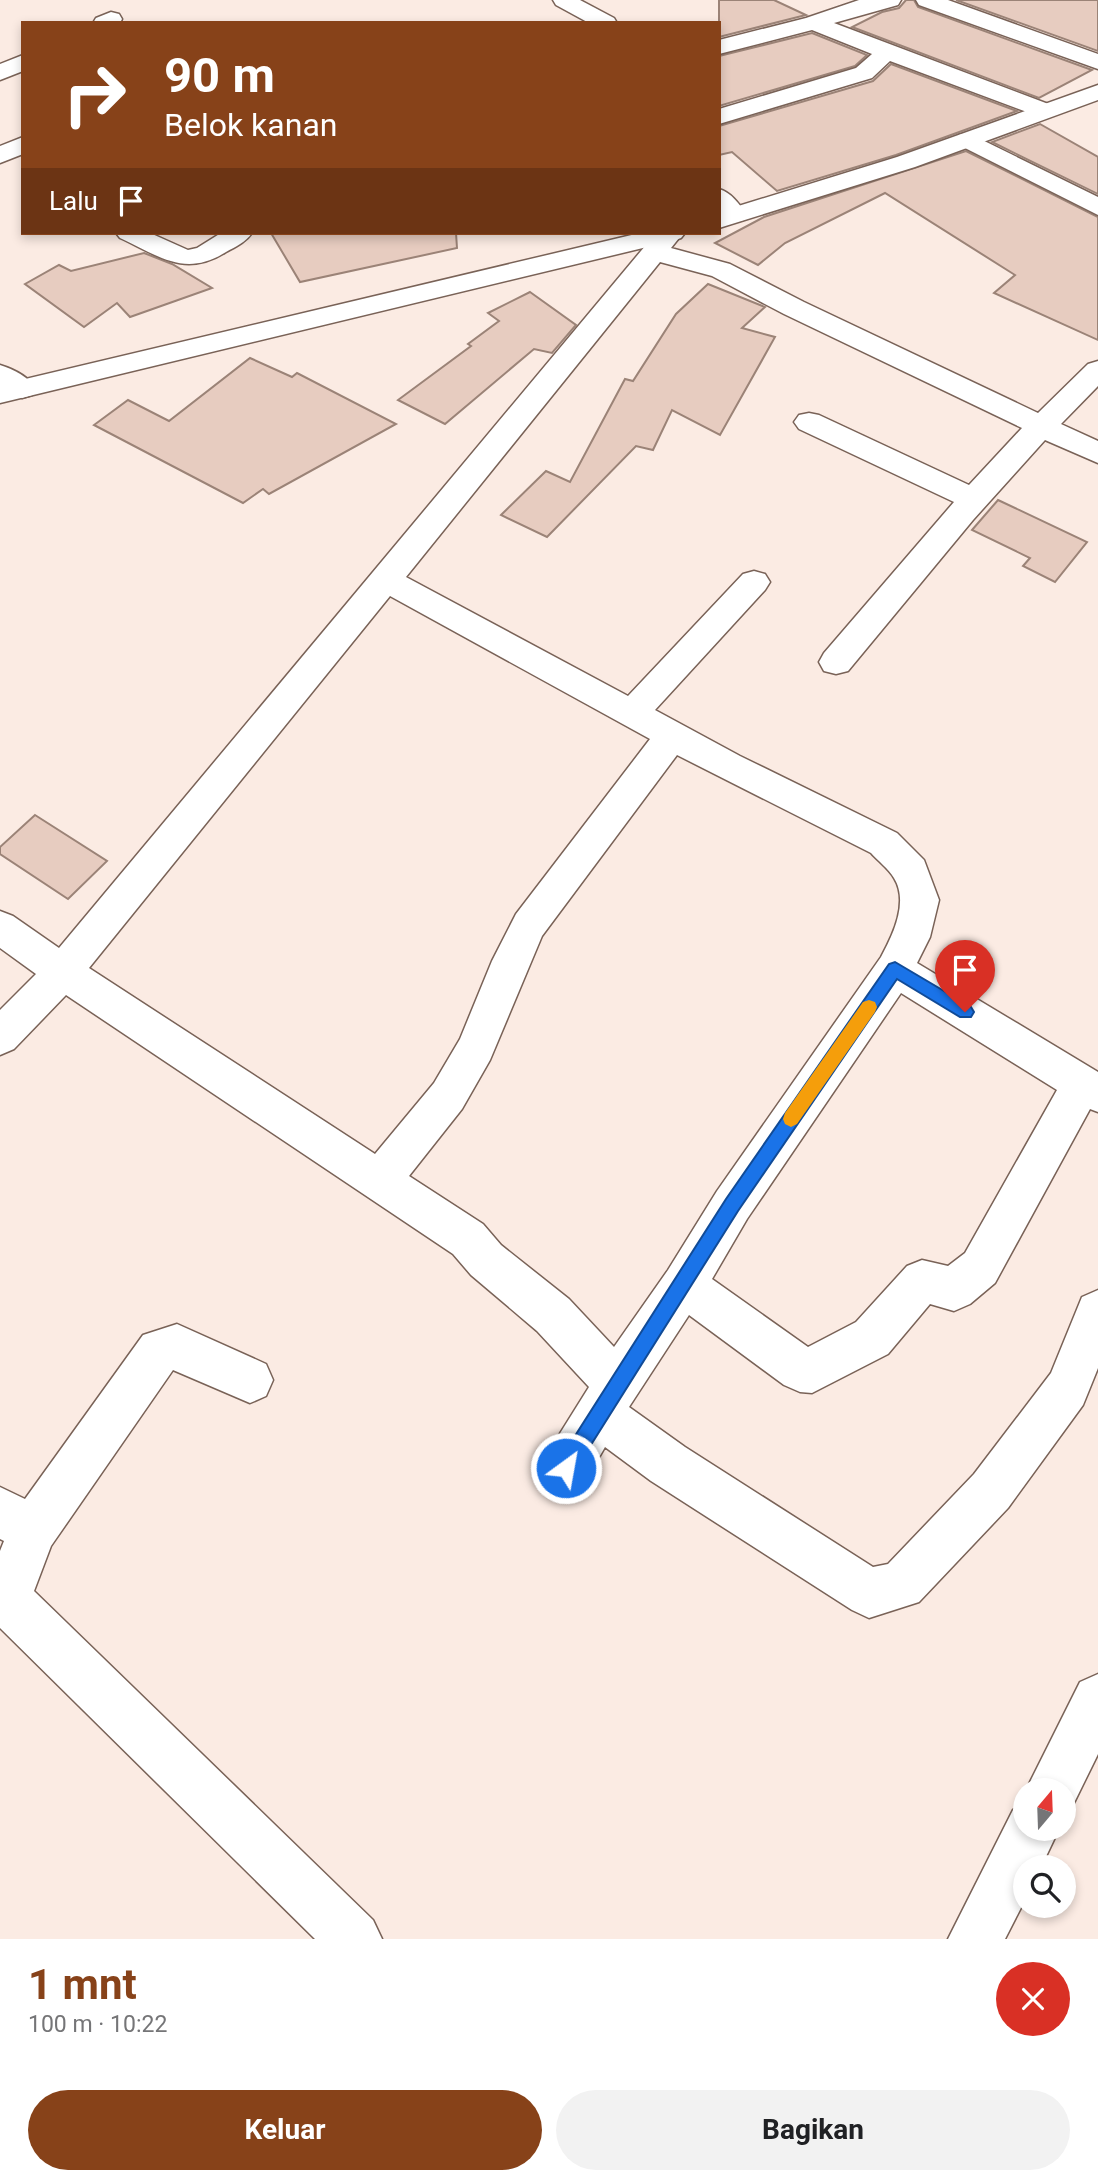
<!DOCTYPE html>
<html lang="id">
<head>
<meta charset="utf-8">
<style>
	body { margin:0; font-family:Roboto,sans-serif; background:#f2f2f2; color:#202124; height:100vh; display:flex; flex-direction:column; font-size:26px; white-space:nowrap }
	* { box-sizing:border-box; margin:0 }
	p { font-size:23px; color:#757577 }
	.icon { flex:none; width:38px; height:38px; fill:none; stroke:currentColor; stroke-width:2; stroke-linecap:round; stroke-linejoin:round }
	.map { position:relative; height:1939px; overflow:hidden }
	.details { display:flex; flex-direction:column; background:#fff; flex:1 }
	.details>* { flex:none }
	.hud { position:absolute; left:21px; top:21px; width:700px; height:214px; border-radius:0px; box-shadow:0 4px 10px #0003; background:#874219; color:#fff; overflow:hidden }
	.needle { width:46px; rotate:19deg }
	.fabs { position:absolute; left:1013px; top:1778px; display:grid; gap:14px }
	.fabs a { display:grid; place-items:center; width:63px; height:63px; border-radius:50%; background:#fff; box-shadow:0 4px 10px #0003; font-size:35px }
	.pin { position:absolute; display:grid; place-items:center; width:60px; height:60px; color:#fff; margin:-72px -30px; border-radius:50% 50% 50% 0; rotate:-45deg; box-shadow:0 0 7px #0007 }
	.pin .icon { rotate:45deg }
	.me { position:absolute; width:77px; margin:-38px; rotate:32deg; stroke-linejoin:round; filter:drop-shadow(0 0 5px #0008) }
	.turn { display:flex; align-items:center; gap:24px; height:147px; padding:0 28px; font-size:32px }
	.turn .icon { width:91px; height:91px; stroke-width:2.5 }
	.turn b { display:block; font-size:49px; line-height:60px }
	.then { display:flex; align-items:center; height:66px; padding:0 28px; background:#0003; gap:14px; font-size:26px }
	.round { display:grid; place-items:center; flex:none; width:74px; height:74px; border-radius:37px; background:#f2f2f2 }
	.summary { display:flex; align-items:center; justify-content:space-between; height:119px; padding:0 28px }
	h1 { font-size:42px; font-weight:700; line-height:52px; color:#874219 }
	.primary-button { display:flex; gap:14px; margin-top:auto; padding:14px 28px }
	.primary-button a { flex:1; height:80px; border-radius:42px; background:#874219; color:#fff; font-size:28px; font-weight:700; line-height:80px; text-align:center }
	.primary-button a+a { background:#f2f2f2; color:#202124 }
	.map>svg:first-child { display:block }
	.building { fill:#e7ccc0; stroke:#9b8377; stroke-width:2 }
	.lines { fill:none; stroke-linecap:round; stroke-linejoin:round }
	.minor-casing { stroke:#796257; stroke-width:3 }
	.tertiary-casing { stroke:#796257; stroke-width:3 }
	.minor { fill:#fff; fill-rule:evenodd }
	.tertiary { fill:#fff; fill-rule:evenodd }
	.route { fill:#1a73e8; stroke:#114b97; stroke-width:2 }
	.slow { fill:#f59e0b }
</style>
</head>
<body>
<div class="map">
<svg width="1098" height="1939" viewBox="0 0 1098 1939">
	<rect width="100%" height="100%" fill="#fbebe3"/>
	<g class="building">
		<polygon points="719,0 774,0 806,15 719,37"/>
		<polygon points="906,0 914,0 918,7 1092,70 1039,98 852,27 882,12 899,8"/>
		<polygon points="956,0 1098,0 1098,51"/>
		<polygon points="812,33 867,55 855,66 719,106 719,56"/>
		<polygon points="891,64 1017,111 896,155 777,191 732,152 719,155 719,126 873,81"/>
		<polygon points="1040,124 1098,157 1098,194 992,142"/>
		<polygon points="966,151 1098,217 1098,340 994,293 1015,275 885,193 785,243 758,265 715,243 764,217"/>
		<polygon points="271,233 456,233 457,248 300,282"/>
		<polygon points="144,253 172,264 212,288 130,317 117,303 84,327 25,284 59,265 71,271"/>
		<polygon points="708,284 765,307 742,328 775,337 720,435 672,410 653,450 636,446 547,537 501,515 546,471 570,482 625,379 633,381 676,314"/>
		<polygon points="530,292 576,325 552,353 534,349 445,424 398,400 471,346 468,344 499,321 488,313"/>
		<polygon points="250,358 292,377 297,373 396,424 269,494 263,489 243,503 94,425 128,400 169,421"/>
		<polygon points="998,500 1087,542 1055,582 1023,566 1030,558 972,530"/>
		<polygon points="35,815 107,861 68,899 0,854 0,847"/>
	</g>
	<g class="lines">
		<g class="minor-casing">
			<g id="minor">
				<polygon points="553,0 580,0 614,18 617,23 589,23 556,5"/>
				<polygon points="859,0 901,0 898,5 834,23 1051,105 1055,110 1051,115 1035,115 890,61 872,78 719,124 719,109 856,68 872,54 812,30 719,54 719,40 806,18"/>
				<polygon points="916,0 948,0 1098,54 1098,69 919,5"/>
				<polygon points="111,12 119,14 122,19 120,23 93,23 96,18"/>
				<polygon points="23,55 23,71 0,80 0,64"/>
				<polygon points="968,133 1098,197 1098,215 959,145 956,140 959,135"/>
				<polygon points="23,137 23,154 0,163 0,146"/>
				<path d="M719,189C732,193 739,204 747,215L743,220C718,227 719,209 719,189Z"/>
				<path d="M116,233H150L188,250L197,248L221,233H252C246,242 235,247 226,252C185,278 159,256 120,238Z"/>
				<path d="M656,233H683L671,248L730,264L804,302L1038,413L1088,364L1098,361V386L1061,424L1098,441V463L1045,440L973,520L848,671L836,674L824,671L819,662L824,653L954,502L799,429L794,422L799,415L809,413L819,415L969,485L1022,428L784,314L712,276L660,262L406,577L628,696L743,574L754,571L765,574L770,582L765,590L655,710L740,756L897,833L924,860L939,900L930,937L917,963L1098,1072V1112L1090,1109L995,1283L970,1304L954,1311L930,1304L888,1354L812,1393L800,1392L784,1385L689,1315L629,1407L685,1447L873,1567L888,1564L974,1474L1051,1373L1082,1297L1098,1290V1368L1083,1405L1008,1508L919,1602L869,1618L852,1610L651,1481L605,1447L583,1485L566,1492L549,1485L542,1468L549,1451L589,1387L537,1331L471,1275L453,1254L66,995L14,1049L0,1055V1010L36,974L0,948V911L13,916L59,948ZM390,596L650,739L516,914L492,961L460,1039L434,1083L375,1154L89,968ZM677,755L871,853C878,861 889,869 894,878C909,902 893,935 881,957L717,1191L668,1270L614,1347L569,1299L501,1245L483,1224L409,1176L462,1109L490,1060L542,936ZM901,993L1057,1090L965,1253L948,1266L922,1260L907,1266L856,1322L808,1347L712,1279L747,1219Z"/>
				<path d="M0,365C13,369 29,377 36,389L32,395L22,398L0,387Z"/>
				<polygon points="177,1324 266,1364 273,1380 266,1396 250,1403 173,1370 51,1546 34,1591 373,1920 382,1939 315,1939 0,1628 0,1551 4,1541 0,1539 0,1487 25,1499 143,1335"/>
				<polygon points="1098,1674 1098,1754 1071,1809 1064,1811 1064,1790 1026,1790 1080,1682"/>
				<polygon points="1026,1805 1026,1829 1059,1829 1041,1867 1026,1867 1026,1898 1005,1939 948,1939 1013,1810"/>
			</g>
		</g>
		<g class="tertiary-casing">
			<g id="tertiary">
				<polygon points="1098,85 1098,100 915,167 719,228 719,212 897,157"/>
				<polygon points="640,233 685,233 681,238 672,241 0,403 0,385"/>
			</g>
		</g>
		<use href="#minor" class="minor"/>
		<use href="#tertiary" class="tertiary"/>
	</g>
	<polygon class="route" points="895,962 971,1007 974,1012 971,1017 960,1017 897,979 738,1211 572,1475 566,1478 559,1475 556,1468 559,1461 726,1199 889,964"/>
	<polygon class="slow" points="869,1000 875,1002 877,1007 875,1012 797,1124 791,1127 785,1124 783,1119 785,1113 863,1002"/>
</svg>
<div class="fabs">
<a><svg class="needle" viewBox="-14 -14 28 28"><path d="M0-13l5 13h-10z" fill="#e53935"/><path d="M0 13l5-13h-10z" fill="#757577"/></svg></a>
<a><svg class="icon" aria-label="search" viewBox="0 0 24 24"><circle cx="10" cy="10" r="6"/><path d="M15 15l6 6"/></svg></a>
</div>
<div class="pin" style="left:965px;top:1012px;background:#d93025"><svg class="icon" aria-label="arrive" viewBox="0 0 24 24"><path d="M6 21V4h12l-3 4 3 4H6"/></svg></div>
<svg class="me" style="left:566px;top:1468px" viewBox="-20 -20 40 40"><circle r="17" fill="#1a73e8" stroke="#fff" stroke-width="3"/><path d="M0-11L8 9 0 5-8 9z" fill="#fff"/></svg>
<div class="hud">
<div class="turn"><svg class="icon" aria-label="right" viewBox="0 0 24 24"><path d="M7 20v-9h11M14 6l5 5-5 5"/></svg><div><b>90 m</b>Belok kanan</div></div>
<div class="then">Lalu<svg class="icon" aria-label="arrive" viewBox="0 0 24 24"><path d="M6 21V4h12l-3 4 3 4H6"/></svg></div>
</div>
</div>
<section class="details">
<div class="summary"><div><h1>1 mnt</h1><p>100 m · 10:22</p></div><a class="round" style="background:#d93025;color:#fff"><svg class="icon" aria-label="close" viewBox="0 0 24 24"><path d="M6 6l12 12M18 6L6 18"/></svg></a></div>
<div class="primary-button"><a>Keluar</a><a>Bagikan</a></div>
</section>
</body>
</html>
